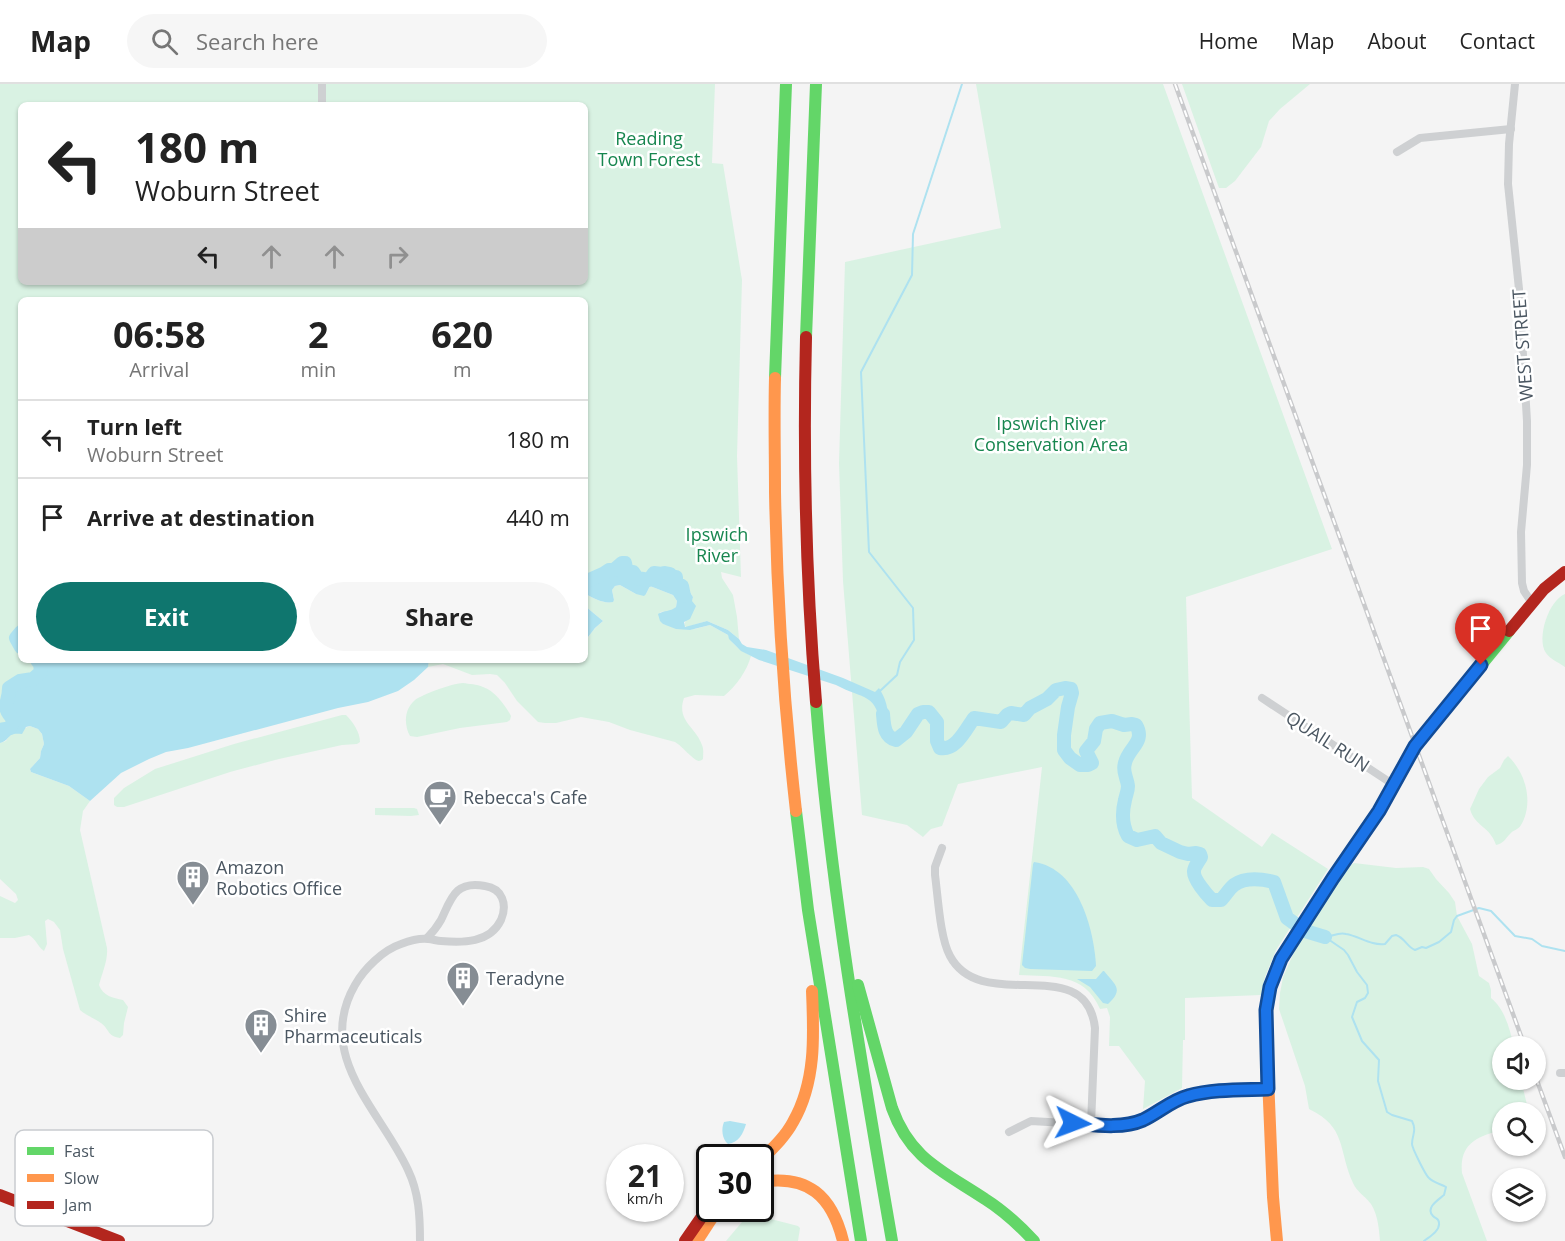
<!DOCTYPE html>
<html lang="en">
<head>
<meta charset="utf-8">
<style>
	body { margin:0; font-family:"Open Sans",sans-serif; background:#f6f6f6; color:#222; height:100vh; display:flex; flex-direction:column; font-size:22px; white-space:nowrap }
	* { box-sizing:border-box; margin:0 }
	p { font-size:20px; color:#767676 }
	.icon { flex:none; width:33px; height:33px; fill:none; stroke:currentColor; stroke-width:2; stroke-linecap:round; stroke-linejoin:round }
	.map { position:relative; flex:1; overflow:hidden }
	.panel { position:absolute; left:18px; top:213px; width:570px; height:366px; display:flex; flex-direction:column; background:#fff; border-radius:9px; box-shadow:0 2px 4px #0004 }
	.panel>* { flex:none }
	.guide { position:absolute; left:18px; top:18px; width:570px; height:183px; border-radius:9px; box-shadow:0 2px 4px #0004; background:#fff; color:#222; overflow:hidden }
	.fabs { position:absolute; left:1492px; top:952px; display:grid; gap:12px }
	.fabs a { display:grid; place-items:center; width:54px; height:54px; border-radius:50%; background:#fff; box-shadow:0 2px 4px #0004; font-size:30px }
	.speed { position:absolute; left:606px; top:1060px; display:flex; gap:12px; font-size:30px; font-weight:700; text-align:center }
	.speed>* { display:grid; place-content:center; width:78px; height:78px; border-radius:50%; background:#fff; box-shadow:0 2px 4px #0004; line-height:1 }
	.speed small { font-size:15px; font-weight:400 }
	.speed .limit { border:3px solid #111; border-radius:9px; background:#fff; color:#111 }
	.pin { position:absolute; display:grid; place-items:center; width:51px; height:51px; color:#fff; margin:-62px -26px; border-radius:50% 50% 50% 0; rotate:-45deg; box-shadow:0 0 6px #0007 }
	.pin .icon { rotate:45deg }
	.me { position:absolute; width:66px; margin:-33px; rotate:93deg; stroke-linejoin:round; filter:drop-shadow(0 0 4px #0008) }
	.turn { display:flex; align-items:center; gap:21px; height:126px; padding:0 18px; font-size:27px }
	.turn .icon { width:78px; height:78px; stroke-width:2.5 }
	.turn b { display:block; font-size:42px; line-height:51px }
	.lanes { display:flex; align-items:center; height:57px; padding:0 18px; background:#0003; justify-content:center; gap:30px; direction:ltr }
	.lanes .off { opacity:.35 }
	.eta { display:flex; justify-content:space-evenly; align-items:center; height:102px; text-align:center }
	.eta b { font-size:36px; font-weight:700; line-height:42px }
	.action { display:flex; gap:12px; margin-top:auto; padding:12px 18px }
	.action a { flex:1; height:69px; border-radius:36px; background:#0f766e; color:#fff; font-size:24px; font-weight:700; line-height:69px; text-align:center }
	.action a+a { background:#f6f6f6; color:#222 }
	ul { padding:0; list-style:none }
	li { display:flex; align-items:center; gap:18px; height:78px; padding:0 18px; border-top:2px solid #e0e0e0 }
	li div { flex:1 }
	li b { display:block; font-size:22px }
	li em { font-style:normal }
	header { display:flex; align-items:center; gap:36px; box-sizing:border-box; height:84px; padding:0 30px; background:#fff; border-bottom:2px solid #e0e0e0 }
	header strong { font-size:28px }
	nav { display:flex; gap:33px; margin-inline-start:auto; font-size:21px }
	.search { width:420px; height:54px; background:#f6f6f6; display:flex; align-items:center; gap:15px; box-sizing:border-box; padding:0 21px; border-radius:33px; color:#767676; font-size:22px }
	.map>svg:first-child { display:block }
	.green { fill:#d9f2e3; fill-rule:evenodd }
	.water { fill:#aee2f0 }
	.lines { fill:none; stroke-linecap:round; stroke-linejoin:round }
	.stream { stroke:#aee2f0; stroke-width:2 }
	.river { stroke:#aee2f0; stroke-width:14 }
	.street { stroke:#ced0d2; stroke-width:8 }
	.fast { stroke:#63d668; stroke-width:12 }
	.slow { stroke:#ff974d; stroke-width:12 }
	.jam { stroke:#b3261e; stroke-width:12 }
	.rail-casing { stroke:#c9cacc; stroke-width:4.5 }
	.rail { stroke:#fff; stroke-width:2; stroke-dasharray:7; stroke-linecap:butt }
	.route-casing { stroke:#114b97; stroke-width:15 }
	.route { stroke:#1a73e8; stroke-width:10 }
	.labels { text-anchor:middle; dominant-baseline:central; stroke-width:5; stroke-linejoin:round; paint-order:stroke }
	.park-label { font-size:18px; fill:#17864f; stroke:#fff }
	.street-label { font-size:18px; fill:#4a5661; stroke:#fff }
	.poi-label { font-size:18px; fill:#4a5661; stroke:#fff; text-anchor:start }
	.key { fill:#fff; stroke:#c9ccd0; stroke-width:1.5 }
	.key-label { font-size:16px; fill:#4a5661 }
</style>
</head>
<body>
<header>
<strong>Map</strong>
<div class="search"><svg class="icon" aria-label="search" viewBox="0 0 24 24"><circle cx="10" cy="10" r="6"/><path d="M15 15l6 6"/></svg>Search here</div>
<nav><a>Home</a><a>Map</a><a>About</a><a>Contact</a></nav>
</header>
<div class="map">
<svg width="1565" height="1157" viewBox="0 0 1565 1157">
	<rect width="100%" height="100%" fill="#f4f4f4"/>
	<g class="green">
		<path d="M0,0H715L712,79L723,80L742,196L737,372L741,493L721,488L722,494L733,511L737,533L739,555L728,546L707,537L687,543L684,542L693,513L686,502H682L676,499L677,494L672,498C663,496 658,481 649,496L637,494L631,489L632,493L628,496L624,491L623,488L620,483L614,486H609L603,490L585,498V216H21V548L16,554L21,563V576H37L40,580L41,588L33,595L20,597L9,610L7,629L14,636L10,644L0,646ZM21,21H585V198H21Z"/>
		<path d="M976,0H1163L1332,465L1186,513L1192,714L1262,763L1272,749L1328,785L1276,866L1265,893L1261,911L1185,914V956H1183L1182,1004L1143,1025L1145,997L1119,962H1109L1110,933L1107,924L1100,925C1084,888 1052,893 1019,891L1042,683L958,700L942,742L931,745L923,753L907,741L862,731L843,497L839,379L845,178L1001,144Z"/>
		<polygon points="1182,0 1310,0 1280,25 1269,37 1261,63 1235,97 1226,104 1219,104"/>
		<path d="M620,501L636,510H646L650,502L673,511L677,517L676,523L671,527L660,528L663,540C674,542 683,547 695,545C700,544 705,542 710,541L728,551C732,561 742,567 751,572C747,587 736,602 724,612L695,611L684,614C676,637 696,643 702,661C704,666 703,670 703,675C702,676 700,677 699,677C694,677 681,661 675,658L630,646L609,638L581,633L556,639H545L538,638L517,617L505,599L497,591L490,590L472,591L443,580L428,583L429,576H585C585,555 587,551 603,537L585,522V510C594,514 603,520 612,518L614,516L612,506L615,502Z"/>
		<path d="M1565,510V583C1558,578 1550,575 1546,569C1536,554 1549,516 1565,510Z"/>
		<path d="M463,599C469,600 477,600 483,603C495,607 505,621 511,632L510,636L507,638L460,644L417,653L410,652C404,641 404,626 414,617C418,613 425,611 431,608C442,604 452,600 463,599Z"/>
		<path d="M342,631H346C353,638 360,648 360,658L357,660L342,661L279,675L230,688L124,723H117L114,721V714L124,704L155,685L234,660Z"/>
		<path d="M30,642L38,645L42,650L44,660L41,667L40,674L30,685L31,688L69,702L90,717L83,727L80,746L107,864C108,877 102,889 99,901C103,912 113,914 123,916L128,923L124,939L123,951L120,954C107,952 110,946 101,939C94,934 87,932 80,926L63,865L60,846L54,838L48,835L45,837L47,860L44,867C38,863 36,855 29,851L15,854H0V812L15,819L18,816L16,810L0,795V659L6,657L10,650Z"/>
		<path d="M1508,672C1526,689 1534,719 1521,741C1518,746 1513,746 1510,750C1505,755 1504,759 1496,761C1490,742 1475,743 1470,725L1479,705L1488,693L1500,684L1504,676Z"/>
		<polygon points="375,724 414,724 417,725 419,731 411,732 375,731"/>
		<path d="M1354,779L1396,784L1423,783L1429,785L1436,795L1449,809L1455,818L1457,832L1472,860L1479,892L1489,899L1491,906V914C1505,925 1510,946 1514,963H1503V996H1521L1529,1029H1503V1046C1478,1052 1459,1059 1462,1089L1487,1157H1380C1379,1145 1378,1131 1371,1120C1365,1112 1357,1108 1353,1099C1338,1066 1347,1043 1309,1025L1305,1002L1279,925L1280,909L1283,893L1299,857L1342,792L1351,781Z"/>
		<polygon points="752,1134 771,1135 798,1142 800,1144 798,1157 726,1157 742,1138"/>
	</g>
	<g class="water">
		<path d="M622,479H625L626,484L624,491L628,496L632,493L631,488H633L637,494L648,496L654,489L662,490L665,489L670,490L668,496L672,498L674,493H676V499L682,502H686L693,513L692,517L696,522L690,535L684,538L685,543L707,537L728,546L739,555L742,560L747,563L766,566L843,594L875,608L879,604C888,618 889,630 888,646H881C877,608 864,616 836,601L759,576L741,567L729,555L728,551L710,541L690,546L676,545L663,540L660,537L658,530C664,526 670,528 676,523L677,517L673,511L650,502L646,510L644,512L636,510L620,501L615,502L612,506L614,516L613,518C603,520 594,514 585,510V498L603,490L609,486H614Z"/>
		<polygon points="585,522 603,537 595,544 585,557"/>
		<path d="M37,576H112L123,581L133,583L137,578V576H429L428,583L414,596L398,607L368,618L338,624L188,664L166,668L149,675L121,689L90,717L69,702L31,688L30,685L40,674L41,667L44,660L42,650L38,645L30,642L26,643L22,650C6,648 12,655 0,659V646L10,644L14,636C0,620 10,621 9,604L20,597L33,595L41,588L40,580Z"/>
		<path d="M1034,778C1078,784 1094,845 1096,882L1092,887L1030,885L1025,884L1022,881L1033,780Z"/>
		<path d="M1103,887H1104C1114,900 1125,905 1108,920L1103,919L1090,903L1077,895H1096Z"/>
		<path d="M730,1037L746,1040C743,1050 739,1058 728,1060C722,1055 721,1045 724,1038Z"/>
	</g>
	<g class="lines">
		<g class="stream">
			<polyline points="880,607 897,591 900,578 914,556 913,524 869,468 861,288 912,191 913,150 962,0"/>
			<path d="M1325,853L1344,866L1348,871L1357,888L1367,901L1368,909L1365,914L1357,918L1352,933L1362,957L1379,976L1378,997L1387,1028L1392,1031L1412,1037C1417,1047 1412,1051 1412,1060C1412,1064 1426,1092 1429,1094C1434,1099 1441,1100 1446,1103L1444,1111C1438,1116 1425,1124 1433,1132C1436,1135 1439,1134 1439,1139C1440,1147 1429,1153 1424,1157"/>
			<path d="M1326,853C1333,852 1339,848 1346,850C1359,852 1371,862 1385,860L1392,852L1396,851C1405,854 1407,863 1415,866L1422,863L1426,864L1439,858L1451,848L1454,836L1457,832L1479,824L1491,827L1515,852L1532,855L1542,862L1565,867"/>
		</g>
		<g class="river">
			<polyline points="585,498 603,490 609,486 614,486 622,479 625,479 626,484 624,491 628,496 632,493 631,488 633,488 637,494 649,496 654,489 662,490 665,489 670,490 667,496 672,498 674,493 676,493 676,499 682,502 684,512"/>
			<polyline points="21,548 16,554 21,563"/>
			<polyline points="112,576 123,581 133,583 138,578 137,576"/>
			<path d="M883,630C884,641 884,653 896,656L906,648L918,630L923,628H929L937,638V657L940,664C956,667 966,645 974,634L1001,638L1007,631L1011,629L1024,631L1030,624L1047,615L1056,606L1065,604L1071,605L1072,609L1068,623L1064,651V666L1070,674L1080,681H1088L1092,679L1086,667L1094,657L1096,645L1100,639L1112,637L1124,641L1132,640L1136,641C1146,658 1128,664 1125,679C1122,688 1127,693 1128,702C1128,707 1126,711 1125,716C1122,728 1122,741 1128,752L1137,756L1155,752L1161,759L1180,768L1188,770L1196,769L1200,770L1201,773C1199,777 1194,783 1194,787C1193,795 1207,811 1212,816H1221C1225,812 1229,805 1234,801C1245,793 1262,795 1274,798L1287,834L1305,847L1325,853"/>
			<path d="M0,646L10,644L14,636C0,622 9,620 9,604L20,597L33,595L41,588L40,580L37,576"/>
		</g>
		<g class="street">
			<polyline points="322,0 322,21"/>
			<polyline points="1515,0 1509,60 1508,100 1519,205 1527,337 1527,381 1521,448 1522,499 1524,507 1532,519"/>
			<polyline points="1397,68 1420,54 1511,45"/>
			<polyline points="1262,614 1394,701"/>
			<path d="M942,764L935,783V791C938,813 940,854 950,872C982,932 1086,866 1095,944L1091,1040"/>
			<polyline points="1560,989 1565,989"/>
			<polyline points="1009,1048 1031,1037 1099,1041 1132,1039 1146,1035 1187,1012 1205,1009 1268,1005"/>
			<path d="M420,1157C420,1132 419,1109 408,1086C381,1027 314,972 355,901C364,885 383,866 401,860C409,857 420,854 428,855C432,855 437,857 441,857C463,859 490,859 501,836C504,829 505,821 502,814C499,807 492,803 485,802C455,796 451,815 441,836C437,843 432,849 427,854"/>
		</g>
		<g class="fast">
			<polyline points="806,253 816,0"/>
			<polyline points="775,294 786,0"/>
			<path d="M816,618C830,800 861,978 892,1157"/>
			<polyline points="796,727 808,826 861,1157"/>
			<polyline points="1341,783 1385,717 1415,662 1509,547"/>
			<path d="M858,901L892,1024C910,1075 943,1087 985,1115C1004,1127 1019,1141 1034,1157"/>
		</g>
		<g class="slow">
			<path d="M775,294C774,332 775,370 775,408C777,515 784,621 796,727"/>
			<path d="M760,1077C772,1065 785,1053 793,1038C816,998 814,952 812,907"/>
			<path d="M760,1098C808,1090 832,1112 843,1157"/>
			<polyline points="697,1157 712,1134"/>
			<polyline points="1277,1157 1273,1113 1266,946 1268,911 1275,887 1295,851 1341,783"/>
		</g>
		<g class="jam">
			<path d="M806,253C803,375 806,497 816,618"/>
			<polyline points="1509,547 1544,505 1565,488"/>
			<polyline points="0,1111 119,1157"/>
			<polyline points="685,1157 710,1121"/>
		</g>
		<g class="rail-casing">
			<g id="rail">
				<polyline points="1175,0 1525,963"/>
				<polyline points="1536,994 1565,1073"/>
			</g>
		</g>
		<use href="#rail" class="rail"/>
	</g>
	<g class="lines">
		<g class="route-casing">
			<path id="route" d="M1073,1039C1096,1041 1122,1045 1143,1036C1158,1029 1172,1016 1188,1012C1213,1005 1242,1006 1268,1005L1266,926L1270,903L1281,875L1333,794L1379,727L1415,662L1481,581"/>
		</g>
		<use href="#route" class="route"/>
	</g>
	<defs>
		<g id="cafe-pin" transform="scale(1.725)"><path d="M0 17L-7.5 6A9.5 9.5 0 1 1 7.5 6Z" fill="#868d94" stroke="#fff"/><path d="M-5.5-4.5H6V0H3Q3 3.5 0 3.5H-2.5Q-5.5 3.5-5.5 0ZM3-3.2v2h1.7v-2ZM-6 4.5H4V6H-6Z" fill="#fff"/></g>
		<g id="building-pin" transform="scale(1.725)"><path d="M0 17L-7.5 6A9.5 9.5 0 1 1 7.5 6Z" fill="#868d94" stroke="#fff"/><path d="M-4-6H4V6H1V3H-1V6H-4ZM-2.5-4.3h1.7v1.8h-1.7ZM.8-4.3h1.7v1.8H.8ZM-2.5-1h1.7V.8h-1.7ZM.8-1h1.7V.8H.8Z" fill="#fff"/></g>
	</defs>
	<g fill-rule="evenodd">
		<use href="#cafe-pin" x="440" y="713"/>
		<use href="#building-pin" x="193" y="793"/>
		<use href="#building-pin" x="463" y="894"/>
		<use href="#building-pin" x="261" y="941"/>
	</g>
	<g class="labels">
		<g class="park-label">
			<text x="649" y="54">Reading<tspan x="649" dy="21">Town Forest</tspan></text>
			<text x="1051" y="339">Ipswich River<tspan x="1051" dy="21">Conservation Area</tspan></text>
			<text x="717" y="450">Ipswich<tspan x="717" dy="21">River</tspan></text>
		</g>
		<g class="street-label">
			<text transform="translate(1522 261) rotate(-94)">WEST STREET</text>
			<text transform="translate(1328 657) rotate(33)">QUAIL RUN</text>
		</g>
		<g class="poi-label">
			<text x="463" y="713">Rebecca's Cafe</text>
			<text x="216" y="783">Amazon<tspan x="216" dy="21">Robotics Office</tspan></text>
			<text x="486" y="894">Teradyne</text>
			<text x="284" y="931">Shire<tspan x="284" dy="21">Pharmaceuticals</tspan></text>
		</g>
	</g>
	<rect x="15" y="1046" width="198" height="96" rx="9" class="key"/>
	<rect x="27" y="1063" width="27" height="8" fill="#63d668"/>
	<rect x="27" y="1090" width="27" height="8" fill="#ff974d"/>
	<rect x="27" y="1117" width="27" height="8" fill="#b3261e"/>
	<g class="key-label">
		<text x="64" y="1073">Fast</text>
		<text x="64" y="1100">Slow</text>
		<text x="64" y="1127">Jam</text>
	</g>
</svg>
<div class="fabs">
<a><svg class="icon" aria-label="sound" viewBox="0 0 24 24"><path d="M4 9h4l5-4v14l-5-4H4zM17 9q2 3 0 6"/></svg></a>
<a><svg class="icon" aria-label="search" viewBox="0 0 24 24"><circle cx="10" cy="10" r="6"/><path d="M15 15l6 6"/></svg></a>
<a><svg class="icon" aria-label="layers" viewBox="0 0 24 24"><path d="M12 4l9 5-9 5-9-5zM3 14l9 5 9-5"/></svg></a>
</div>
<div class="speed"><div>21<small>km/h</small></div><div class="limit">30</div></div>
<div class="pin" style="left:1481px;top:581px;background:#d93025"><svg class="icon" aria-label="arrive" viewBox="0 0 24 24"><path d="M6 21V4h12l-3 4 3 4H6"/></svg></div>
<svg class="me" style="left:1073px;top:1039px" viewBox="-20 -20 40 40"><path d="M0-17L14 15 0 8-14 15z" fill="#1a73e8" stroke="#fff" stroke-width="4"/></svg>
<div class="guide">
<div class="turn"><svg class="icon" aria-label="left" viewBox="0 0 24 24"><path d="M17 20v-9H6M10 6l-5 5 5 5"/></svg><div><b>180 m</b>Woburn Street</div></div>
<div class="lanes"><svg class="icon" aria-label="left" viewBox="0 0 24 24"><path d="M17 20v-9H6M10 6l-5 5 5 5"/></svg><svg class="icon off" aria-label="ahead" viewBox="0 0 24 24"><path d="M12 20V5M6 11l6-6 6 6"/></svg><svg class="icon off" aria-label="ahead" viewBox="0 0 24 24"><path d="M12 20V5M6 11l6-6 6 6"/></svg><svg class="icon off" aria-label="right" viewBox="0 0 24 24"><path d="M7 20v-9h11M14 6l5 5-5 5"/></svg></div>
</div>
<section class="panel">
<div class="eta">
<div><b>06:58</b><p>Arrival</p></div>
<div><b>2</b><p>min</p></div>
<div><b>620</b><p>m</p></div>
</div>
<ul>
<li><svg class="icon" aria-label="left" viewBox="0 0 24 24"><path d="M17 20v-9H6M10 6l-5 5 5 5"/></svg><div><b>Turn left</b><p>Woburn Street</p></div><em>180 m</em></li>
<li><svg class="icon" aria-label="arrive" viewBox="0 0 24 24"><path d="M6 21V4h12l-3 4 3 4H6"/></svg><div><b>Arrive at destination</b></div><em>440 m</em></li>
</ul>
<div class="action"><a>Exit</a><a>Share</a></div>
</section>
</div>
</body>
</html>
